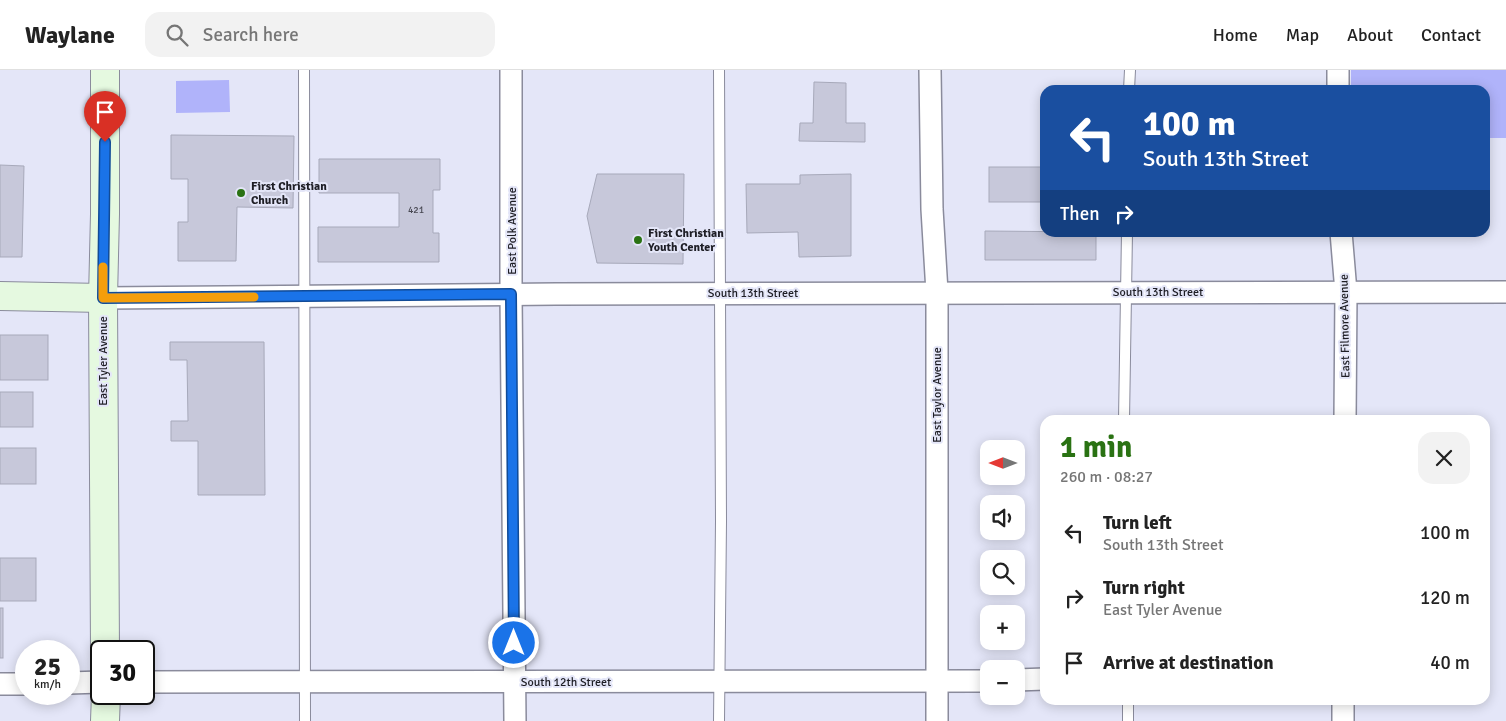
<!DOCTYPE html>
<html lang="en">
<head>
<meta charset="utf-8">
<style>
	body { margin:0; font-family:Signika,sans-serif; background:#f2f2f2; color:#222; height:100vh; display:flex; flex-direction:column; font-size:19px; white-space:nowrap }
	* { box-sizing:border-box; margin:0 }
	p { font-size:16px; color:#767676 }
	.icon { flex:none; width:28px; height:28px; fill:none; stroke:currentColor; stroke-width:2; stroke-linecap:round; stroke-linejoin:round }
	.map { position:relative; flex:1; overflow:hidden }
	.side { position:absolute; left:1040px; top:345px; width:450px; height:290px; display:flex; flex-direction:column; background:#fff; border-radius:15px; box-shadow:0 2px 12px #0003 }
	.side>* { flex:none }
	.hud { position:absolute; left:1040px; top:15px; width:450px; height:152px; border-radius:15px; box-shadow:0 2px 12px #0003; background:#1a4fa0; color:#fff; overflow:hidden }
	.needle { width:32px; rotate:270deg }
	.fabs { position:absolute; left:980px; top:370px; display:grid; gap:10px }
	.fabs a { display:grid; place-items:center; width:45px; height:45px; border-radius:10px; background:#fff; box-shadow:0 2px 12px #0003; font-size:25px }
	.speed { position:absolute; left:15px; top:570px; display:flex; gap:10px; font-size:25px; font-weight:700; text-align:center }
	.speed>* { display:grid; place-content:center; width:65px; height:65px; border-radius:50%; background:#fff; box-shadow:0 2px 12px #0003; line-height:1 }
	.speed small { font-size:12px; font-weight:400 }
	.speed .limit { border:2px solid #111; border-radius:8px; background:#fff; color:#111 }
	.pin { position:absolute; display:grid; place-items:center; width:42px; height:42px; color:#fff; margin:-51px -21px; border-radius:50% 50% 50% 0; rotate:-45deg; box-shadow:0 0 5px #0007 }
	.pin .icon { rotate:45deg }
	.me { position:absolute; width:55px; margin:-28px; rotate:0deg; stroke-linejoin:round; filter:drop-shadow(0 0 4px #0008) }
	.turn { display:flex; align-items:center; gap:18px; height:105px; padding:0 20px; font-size:22px }
	.turn .icon { width:65px; height:65px; stroke-width:2.5 }
	.turn b { display:block; font-size:35px; line-height:42px }
	.then { display:flex; align-items:center; height:48px; padding:0 20px; background:#0003; gap:10px; font-size:19px }
	.round { display:grid; place-items:center; flex:none; width:52px; height:52px; border-radius:15px; background:#f2f2f2 }
	.summary { display:flex; align-items:center; justify-content:space-between; height:85px; padding:0 20px }
	h1 { font-size:30px; font-weight:800; line-height:38px; color:#2a7213 }
	ul { padding:0; list-style:none }
	li { display:flex; align-items:center; gap:15px; height:65px; padding:0 20px }
	li div { flex:1 }
	li b { display:block; font-size:19px }
	li em { font-style:normal }
	header { display:flex; align-items:center; gap:30px; box-sizing:border-box; height:70px; padding:0 25px; background:#fff; border-bottom:1px solid #e0e0e0 }
	header strong { font-size:24px }
	nav { display:flex; gap:28px; margin-inline-start:auto; font-size:18px }
	.search { width:350px; height:45px; background:#f2f2f2; display:flex; align-items:center; gap:12px; box-sizing:border-box; padding:0 18px; border-radius:15px; color:#767676; font-size:19px }
	.map>svg:first-child { display:block }
	.green { fill:#b0b3fa }
	.building { fill:#c7c8da; stroke:#a7a9ba }
	.lines { fill:none; stroke-linecap:round; stroke-linejoin:round }
	.lane-casing { stroke:#8a8b9c; stroke-width:12 }
	.street-casing { stroke:#8a8b9c; stroke-width:24 }
	.secondary-casing { stroke:#8a8b9c; stroke-width:30 }
	.lane { stroke:#fff; stroke-width:10 }
	.street { stroke:#fff; stroke-width:21 }
	.secondary { stroke:#e5f9e0; stroke-width:28 }
	.route-casing { stroke:#114b97; stroke-width:12 }
	.route { stroke:#1a73e8; stroke-width:9 }
	.slow { stroke:#f59e0b; stroke-width:9 }
	.poi-dot { fill:#2a7213; stroke:#e4e6f8; stroke-width:2 }
	.labels { text-anchor:middle; dominant-baseline:central; stroke-width:4; stroke-linejoin:round; paint-order:stroke }
	.number-label { font-size:10px; fill:#484852 }
	.poi-label { font-size:12px; font-weight:bold; fill:#1e1e25; stroke:#e4e6f8; text-anchor:start }
	.street-label { font-size:12px; fill:#1e1e25; stroke:#e4e6f8 }
</style>
</head>
<body>
<header>
<strong>Waylane</strong>
<div class="search"><svg class="icon" aria-label="search" viewBox="0 0 24 24"><circle cx="10" cy="10" r="6"/><path d="M15 15l6 6"/></svg>Search here</div>
<nav><a>Home</a><a>Map</a><a>About</a><a>Contact</a></nav>
</header>
<div class="map">
<svg width="1506" height="651" viewBox="0 0 1506 651">
	<rect width="100%" height="100%" fill="#e4e6f8"/>
	<g class="green">
		<polygon points="1351,0 1506,0 1506,68 1485,68 1485,20 1351,20"/>
		<polygon points="229,10 230,42 176,43 176,11"/>
	</g>
	<g class="building">
		<polygon points="814,12 846,13 846,53 865,53 865,72 799,71 800,53 813,53"/>
		<polygon points="171,65 294,66 293,138 237,137 236,191 178,191 178,152 188,152 188,109 171,109"/>
		<polygon points="319,89 440,89 440,120 433,120 433,163 439,163 439,192 318,192 318,157 399,157 399,123 319,123"/>
		<polygon points="0,95 24,96 22,187 0,187"/>
		<rect x="989" y="97" width="56" height="35"/>
		<polygon points="597,104 684,104 683,194 597,193 587,146"/>
		<polygon points="851,104 851,186 799,187 798,162 747,163 746,114 800,114 800,105"/>
		<polygon points="985,161 1096,162 1096,190 985,190"/>
		<rect x="0" y="265" width="48" height="45"/>
		<polygon points="170,272 264,272 265,425 198,425 198,371 171,371 171,351 188,351 187,290 170,290"/>
		<rect x="0" y="322" width="33" height="35"/>
		<rect x="0" y="378" width="36" height="36"/>
		<rect x="0" y="488" width="36" height="43"/>
		<rect x="0" y="538" width="3" height="50"/>
	</g>
	<g class="lines">
		<g class="lane-casing">
			<g id="lane">
				<polyline points="304,0 305,651"/>
				<polyline points="1129,20 1130,0"/>
				<polyline points="1124,350 1127,162"/>
				<polyline points="719,651 721,451 719,0"/>
				<polyline points="1128,651 1128,630"/>
			</g>
		</g>
		<g class="street-casing">
			<g id="street">
				<polyline points="511,0 511,225 515,651"/>
				<polyline points="930,0 932,139 937,222 937,651"/>
				<polyline points="1338,0 1338,20"/>
				<polyline points="1341,162 1346,222 1345,350"/>
				<polyline points="103,228 556,224 1506,222"/>
				<polyline points="1016,610 1045,609"/>
				<polyline points="144,612 989,611"/>
				<polyline points="69,613 101,612"/>
				<polyline points="0,614 26,614"/>
				<polyline points="1343,630 1343,651"/>
			</g>
		</g>
		<g class="secondary-casing">
			<g id="secondary">
				<polyline points="105,0 105,144 103,228 105,581"/>
				<polyline points="0,226 103,228"/>
				<polyline points="105,651 106,624"/>
			</g>
		</g>
		<use href="#lane" class="lane"/>
		<use href="#street" class="street"/>
		<use href="#secondary" class="secondary"/>
	</g>
	<g class="lines">
		<g class="route-casing">
			<polyline id="route" points="105,72 103,228 511,224 514,573"/>
		</g>
		<use href="#route" class="route"/>
		<polyline class="slow" points="103,197 103,228 254,227"/>
	</g>
	<g class="poi-dot">
		<circle cx="241" cy="123" r="5"/>
		<circle cx="638" cy="170" r="5"/>
	</g>
	<g class="labels">
		<g class="number-label">
			<text x="416" y="140">421</text>
		</g>
		<g class="poi-label">
			<text x="251" y="116">First Christian<tspan x="251" dy="14">Church</tspan></text>
			<text x="648" y="163">First Christian<tspan x="648" dy="14">Youth Center</tspan></text>
		</g>
		<g class="street-label">
			<text transform="translate(512 161) rotate(-90)">East Polk Avenue</text>
			<text x="1158" y="222">South 13th Street</text>
			<text x="753" y="223">South 13th Street</text>
			<text transform="translate(1345 256) rotate(-91)">East Filmore Avenue</text>
			<text transform="translate(103 291) rotate(-90)">East Tyler Avenue</text>
			<text transform="translate(937 325) rotate(-90)">East Taylor Avenue</text>
			<text x="566" y="612">South 12th Street</text>
		</g>
	</g>
</svg>
<div class="fabs">
<a><svg class="needle" viewBox="-14 -14 28 28"><path d="M0-13l5 13h-10z" fill="#e53935"/><path d="M0 13l5-13h-10z" fill="#767676"/></svg></a>
<a><svg class="icon" aria-label="sound" viewBox="0 0 24 24"><path d="M4 9h4l5-4v14l-5-4H4zM17 9q2 3 0 6"/></svg></a>
<a><svg class="icon" aria-label="search" viewBox="0 0 24 24"><circle cx="10" cy="10" r="6"/><path d="M15 15l6 6"/></svg></a>
<a>+</a>
<a>−</a>
</div>
<div class="speed"><div>25<small>km/h</small></div><div class="limit">30</div></div>
<div class="pin" style="left:105px;top:72px;background:#d93025"><svg class="icon" aria-label="arrive" viewBox="0 0 24 24"><path d="M6 21V4h12l-3 4 3 4H6"/></svg></div>
<svg class="me" style="left:514px;top:573px" viewBox="-20 -20 40 40"><circle r="17" fill="#1a73e8" stroke="#fff" stroke-width="3"/><path d="M0-11L8 9 0 5-8 9z" fill="#fff"/></svg>
<div class="hud">
<div class="turn"><svg class="icon" aria-label="left" viewBox="0 0 24 24"><path d="M17 20v-9H6M10 6l-5 5 5 5"/></svg><div><b>100 m</b>South 13th Street</div></div>
<div class="then">Then<svg class="icon" aria-label="right" viewBox="0 0 24 24"><path d="M7 20v-9h11M14 6l5 5-5 5"/></svg></div>
</div>
<section class="side">
<div class="summary"><div><h1>1 min</h1><p>260 m · 08:27</p></div><a class="round"><svg class="icon" aria-label="close" viewBox="0 0 24 24"><path d="M6 6l12 12M18 6L6 18"/></svg></a></div>
<ul>
<li><svg class="icon" aria-label="left" viewBox="0 0 24 24"><path d="M17 20v-9H6M10 6l-5 5 5 5"/></svg><div><b>Turn left</b><p>South 13th Street</p></div><em>100 m</em></li>
<li><svg class="icon" aria-label="right" viewBox="0 0 24 24"><path d="M7 20v-9h11M14 6l5 5-5 5"/></svg><div><b>Turn right</b><p>East Tyler Avenue</p></div><em>120 m</em></li>
<li><svg class="icon" aria-label="arrive" viewBox="0 0 24 24"><path d="M6 21V4h12l-3 4 3 4H6"/></svg><div><b>Arrive at destination</b></div><em>40 m</em></li>
</ul>
</section>
</div>
</body>
</html>
